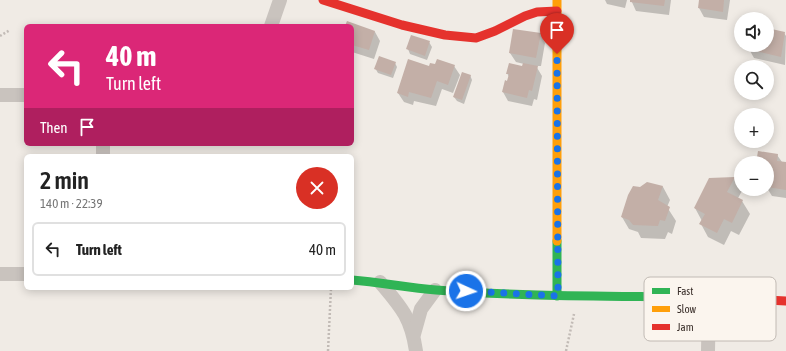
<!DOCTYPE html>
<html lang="en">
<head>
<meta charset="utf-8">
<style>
	body { margin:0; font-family:"Asap Condensed",sans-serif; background:#f6f6f6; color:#222; height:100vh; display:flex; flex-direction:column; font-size:15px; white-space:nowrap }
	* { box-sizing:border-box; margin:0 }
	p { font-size:13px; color:#767676 }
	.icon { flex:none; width:22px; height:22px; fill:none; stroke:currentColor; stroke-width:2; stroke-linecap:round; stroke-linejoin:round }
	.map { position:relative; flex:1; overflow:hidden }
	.details { position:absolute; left:24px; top:154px; width:330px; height:136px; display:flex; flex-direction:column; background:#fff; border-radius:6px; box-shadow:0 2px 10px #0003 }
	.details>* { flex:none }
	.top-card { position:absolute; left:24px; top:24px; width:330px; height:122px; border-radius:6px; box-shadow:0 2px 10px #0003; background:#db2777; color:#fff; overflow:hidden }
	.controls { position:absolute; left:734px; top:12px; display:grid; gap:8px }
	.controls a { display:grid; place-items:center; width:40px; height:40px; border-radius:50%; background:#fff; box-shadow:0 2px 10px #0003; font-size:20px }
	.pin { position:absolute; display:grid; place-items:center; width:34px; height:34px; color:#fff; margin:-41px -17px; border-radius:50% 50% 50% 0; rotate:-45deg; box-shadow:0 0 4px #0007 }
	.pin .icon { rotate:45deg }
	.me { position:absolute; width:44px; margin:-22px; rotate:93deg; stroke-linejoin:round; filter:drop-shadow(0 0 3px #0008) }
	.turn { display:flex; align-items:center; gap:14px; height:84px; padding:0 16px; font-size:18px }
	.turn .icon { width:52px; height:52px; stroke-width:2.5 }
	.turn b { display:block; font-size:28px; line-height:34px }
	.then { display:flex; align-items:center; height:38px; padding:0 16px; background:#0003; gap:8px; font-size:15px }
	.round { display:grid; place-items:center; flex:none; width:42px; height:42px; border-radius:21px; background:#f6f6f6 }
	.head { display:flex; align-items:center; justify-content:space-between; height:68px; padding:0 16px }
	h1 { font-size:24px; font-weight:600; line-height:30px }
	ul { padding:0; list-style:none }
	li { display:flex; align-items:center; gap:12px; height:54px; margin:0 8px 6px; padding:0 8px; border:2px solid #e0e0e0; border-radius:6px }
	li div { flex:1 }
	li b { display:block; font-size:15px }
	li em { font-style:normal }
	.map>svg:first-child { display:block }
	.shadow { fill:#0003 }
	.building { fill:#c3afa7 }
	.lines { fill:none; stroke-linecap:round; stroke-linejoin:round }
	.path { stroke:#c2bbb6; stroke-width:2.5; stroke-dasharray:2 2; stroke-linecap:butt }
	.street { stroke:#c9c3be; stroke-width:14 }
	.fast { stroke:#30b455; stroke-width:9 }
	.slow { stroke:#ff9f0a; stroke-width:9 }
	.jam { stroke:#e5322d; stroke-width:9 }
	.route { stroke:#1a73e8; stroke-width:7; stroke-dasharray:0 12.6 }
	.key { fill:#fbf5ee; stroke:#c1bab4; stroke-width:1 }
	.key-label { font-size:11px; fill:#3b302b }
</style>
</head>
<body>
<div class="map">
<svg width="786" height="351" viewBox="0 0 786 351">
	<rect width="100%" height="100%" fill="#f0ebe5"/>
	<g class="shadow">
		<polygon points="605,0 627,0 625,8 607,4"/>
		<polygon points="631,0 671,0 669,15 636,11"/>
		<polygon points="700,0 730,0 727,20 704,17 699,8"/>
		<polygon points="347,23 375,32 380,41 374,59 352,52 352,26 346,26"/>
		<polygon points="767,29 784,33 786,36 785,65 754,58 749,49 749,45 767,45"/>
		<polygon points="540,34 545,43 541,66 536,66 542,76 537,100 534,99 532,106 508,101 503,92 509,77 507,73 523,67 524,64 516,62 510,53"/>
		<polygon points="429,42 432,47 427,60 410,54 408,49"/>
		<polygon points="395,63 397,67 393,78 378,73 375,68"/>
		<polygon points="454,66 460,75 453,93 442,89 436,106 414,101 413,105 404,102 398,93 430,67"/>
		<polygon points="470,75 472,80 464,104 457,101 454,97"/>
		<polygon points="777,155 782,162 786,163 786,198 772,196 767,188 767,163 757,163"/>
		<polygon points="734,178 742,191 738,198 742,201 750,214 739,235 731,231 724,245 708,237 701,224 702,221 695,208"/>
		<polygon points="647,183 663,187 670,200 667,207 676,221 672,234 668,232 665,239 641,238 638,232 629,229 622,217 640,188"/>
	</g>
	<g class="building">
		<polygon points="630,0 665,0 664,6 630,2"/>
		<polygon points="699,0 724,0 723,12 698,8"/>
		<polygon points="347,21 375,31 369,50 352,45 352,26 345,26"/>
		<polygon points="767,28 785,32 781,57 748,49 748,45 767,45"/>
		<polygon points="513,29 541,33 536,58 509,53"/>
		<polygon points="411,35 430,41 425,56 406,49"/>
		<polygon points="379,56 396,62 391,75 374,69"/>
		<polygon points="408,59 429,66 430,63 435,64 437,59 455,65 448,85 437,81 431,98 409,92 408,97 397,93"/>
		<polygon points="509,63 522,66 523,63 538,66 532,91 529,90 527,98 502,92 505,80 507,81 509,74 506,74"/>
		<polygon points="462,72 471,75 462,100 453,97"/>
		<polygon points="758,151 778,154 777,161 786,162 786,190 767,187 767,163 756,163"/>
		<polygon points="735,177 727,192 743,200 732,223 724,219 717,233 699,224 705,214 694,208 709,178"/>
		<polygon points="647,182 663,186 658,200 670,207 665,221 660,220 658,226 633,225 629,220 621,217 628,195 633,186 640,187"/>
	</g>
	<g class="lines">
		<g class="path">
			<polyline points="0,36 10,30"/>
			<polyline points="328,351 331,288"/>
			<polyline points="566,351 574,314"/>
		</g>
		<g class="street">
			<polyline points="271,26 280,0"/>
			<polyline points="0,95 26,95"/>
			<polyline points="103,144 103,156"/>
			<polyline points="0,274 26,274"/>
			<path d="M380,282C401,307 411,317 416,351"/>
			<polyline points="414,334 421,309 435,290"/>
			<polyline points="708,351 709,297"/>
		</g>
		<g class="fast">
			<polyline points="557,241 557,296"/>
			<path d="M352,280C380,282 408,288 436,290C515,296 594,296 673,297"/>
		</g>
		<polyline class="slow" points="557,0 557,241"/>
		<g class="jam">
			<polyline points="323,0 402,25 445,35 476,38 495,31 525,16 537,12 557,11"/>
			<polyline points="673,297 709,297 786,301"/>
		</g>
	</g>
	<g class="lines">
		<polyline class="route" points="466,291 558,296 557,54"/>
	</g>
	<rect x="644" y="277" width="132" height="64" rx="6" class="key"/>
	<rect x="652" y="288" width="18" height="6" fill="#30b455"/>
	<rect x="652" y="306" width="18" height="6" fill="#ff9f0a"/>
	<rect x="652" y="324" width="18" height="6" fill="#e5322d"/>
	<g class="key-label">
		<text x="677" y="295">Fast</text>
		<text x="677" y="313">Slow</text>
		<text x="677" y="331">Jam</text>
	</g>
</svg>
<div class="controls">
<a><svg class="icon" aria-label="sound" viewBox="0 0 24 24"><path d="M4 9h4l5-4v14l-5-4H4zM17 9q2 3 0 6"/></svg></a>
<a><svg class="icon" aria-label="search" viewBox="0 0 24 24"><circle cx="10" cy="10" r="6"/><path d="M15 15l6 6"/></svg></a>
<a>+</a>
<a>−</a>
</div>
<div class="pin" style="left:557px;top:54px;background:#d93025"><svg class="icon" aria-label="arrive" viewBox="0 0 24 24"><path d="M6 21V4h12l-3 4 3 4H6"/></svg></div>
<svg class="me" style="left:466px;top:291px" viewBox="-20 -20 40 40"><circle r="17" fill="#1a73e8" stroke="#fff" stroke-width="3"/><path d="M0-11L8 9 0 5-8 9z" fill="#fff"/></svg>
<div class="top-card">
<div class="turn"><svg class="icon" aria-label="left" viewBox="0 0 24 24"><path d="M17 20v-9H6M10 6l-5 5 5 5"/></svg><div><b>40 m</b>Turn left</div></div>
<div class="then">Then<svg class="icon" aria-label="arrive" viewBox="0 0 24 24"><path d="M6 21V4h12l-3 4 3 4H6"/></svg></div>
</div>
<section class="details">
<div class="head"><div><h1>2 min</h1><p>140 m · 22:39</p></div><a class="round" style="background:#d93025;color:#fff"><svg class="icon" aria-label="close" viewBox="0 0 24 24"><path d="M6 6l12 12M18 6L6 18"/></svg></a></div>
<ul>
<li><svg class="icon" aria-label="left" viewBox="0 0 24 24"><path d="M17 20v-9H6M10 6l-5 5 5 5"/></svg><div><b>Turn left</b></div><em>40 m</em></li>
</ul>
</section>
</div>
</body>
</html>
